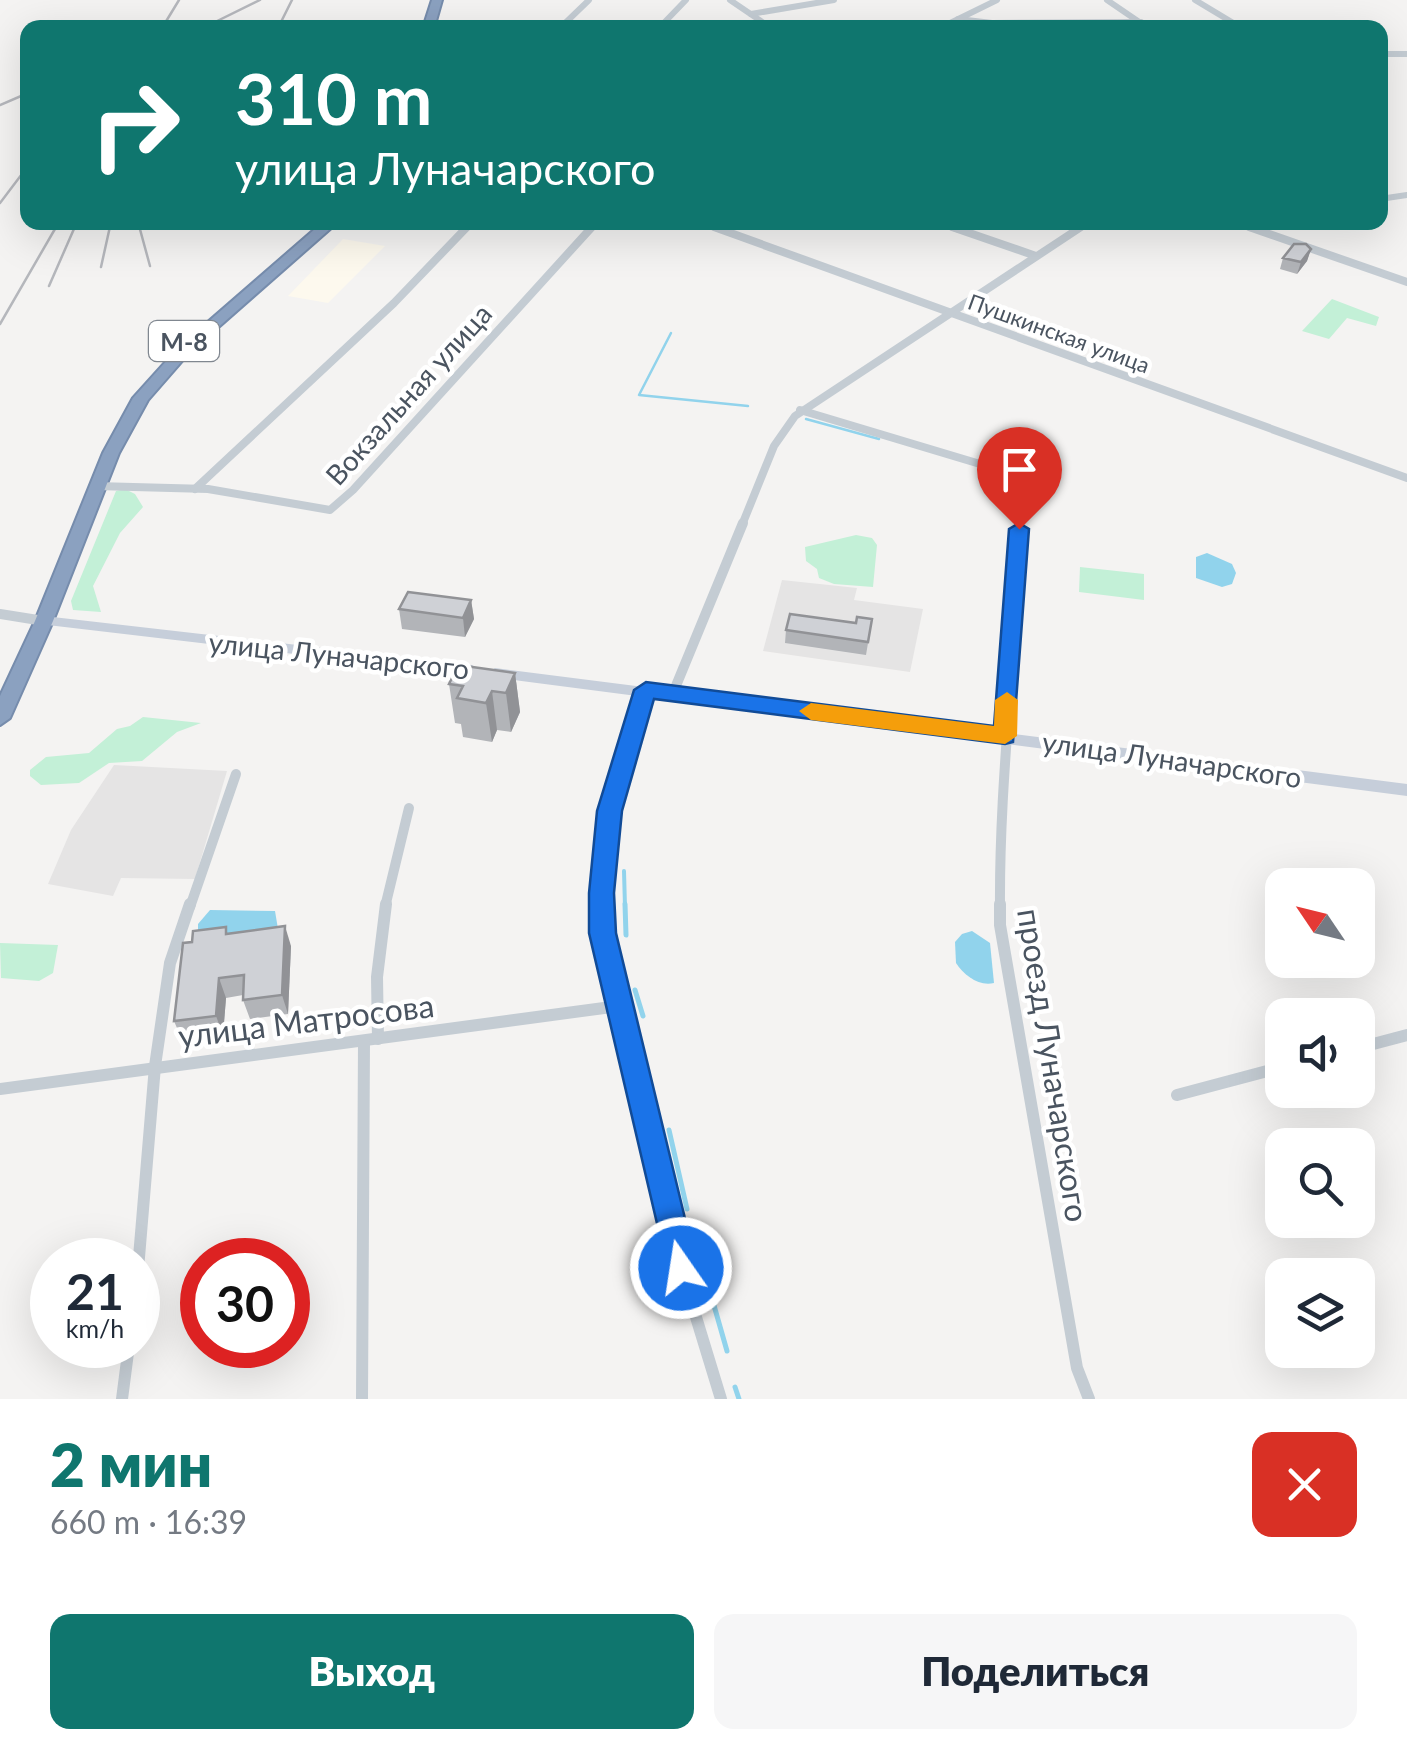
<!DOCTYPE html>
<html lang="ru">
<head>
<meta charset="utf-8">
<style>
	body { margin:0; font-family:Lato,sans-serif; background:#f6f6f7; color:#1f2937; height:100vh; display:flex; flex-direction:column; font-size:38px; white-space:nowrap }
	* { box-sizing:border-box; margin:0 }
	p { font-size:32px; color:#747a83 }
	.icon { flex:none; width:55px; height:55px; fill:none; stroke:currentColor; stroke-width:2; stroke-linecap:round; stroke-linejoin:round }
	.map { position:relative; height:1399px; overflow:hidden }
	.panel { display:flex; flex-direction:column; background:#fff; flex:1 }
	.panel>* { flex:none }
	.hud { position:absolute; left:20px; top:20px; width:1368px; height:210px; border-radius:20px; box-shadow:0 10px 40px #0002; background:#0f766e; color:#fff; overflow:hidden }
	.needle { width:65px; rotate:305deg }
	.controls { position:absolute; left:1265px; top:868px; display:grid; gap:20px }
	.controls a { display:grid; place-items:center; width:110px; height:110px; border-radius:20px; background:#fff; box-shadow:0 10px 40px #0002; font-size:50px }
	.speed { position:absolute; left:30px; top:1238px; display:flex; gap:20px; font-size:50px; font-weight:700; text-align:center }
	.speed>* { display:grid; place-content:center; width:130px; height:130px; border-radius:50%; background:#fff; box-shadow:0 10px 40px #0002; line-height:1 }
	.speed small { font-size:25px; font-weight:400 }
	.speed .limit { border:15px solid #d22; background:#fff; color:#111 }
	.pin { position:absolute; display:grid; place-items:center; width:85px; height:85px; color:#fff; margin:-102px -42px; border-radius:50% 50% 50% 0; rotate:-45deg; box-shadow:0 0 10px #0007 }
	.pin .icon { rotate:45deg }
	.me { position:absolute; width:110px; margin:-55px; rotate:347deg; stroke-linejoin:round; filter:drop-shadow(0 0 8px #0008) }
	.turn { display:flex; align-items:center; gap:35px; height:210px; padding:0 50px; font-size:45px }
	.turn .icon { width:130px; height:130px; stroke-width:2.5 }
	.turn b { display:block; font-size:70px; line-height:85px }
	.round { display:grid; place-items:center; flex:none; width:105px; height:105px; border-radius:20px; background:#f6f6f7 }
	.overview { display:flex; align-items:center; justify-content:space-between; height:170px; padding:0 50px }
	h1 { font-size:60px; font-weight:800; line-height:75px; color:#0f766e }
	.action { display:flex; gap:20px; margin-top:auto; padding:20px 50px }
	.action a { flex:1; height:115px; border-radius:20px; background:#0f766e; color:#fff; font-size:40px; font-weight:800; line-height:115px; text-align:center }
	.action a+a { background:#f6f6f7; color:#1f2937 }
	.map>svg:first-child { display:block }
	.commercial { fill:#fdf9ee }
	.education { fill:#e5e4e4 }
	.green { fill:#c3f0d7 }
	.water { fill:#91d3ec }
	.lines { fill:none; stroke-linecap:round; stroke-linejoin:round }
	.stream-far2 { stroke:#91d3ec; stroke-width:2.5 }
	.stream-far1 { stroke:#91d3ec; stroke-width:4 }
	.stream { stroke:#91d3ec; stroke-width:5 }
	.highway-casing { stroke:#768cac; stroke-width:4 }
	.street-far3 { stroke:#c4ccd3; stroke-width:6 }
	.street-far2 { stroke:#c4ccd3; stroke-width:8 }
	.street-far1 { stroke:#c4ccd3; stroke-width:10 }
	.street { stroke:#c4ccd3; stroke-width:12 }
	.secondary { fill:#c6ceda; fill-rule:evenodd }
	.highway { fill:#8ba1c0; fill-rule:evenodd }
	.rail { stroke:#b5b7bc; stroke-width:2.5 }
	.wall { fill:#b2b4b8 }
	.shaded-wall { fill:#919296 }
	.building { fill:#cfd1d6; stroke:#919296; stroke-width:2.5 }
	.route { fill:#1a73e8; stroke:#114b97; stroke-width:2.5 }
	.slow { fill:#f59e0b }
	.labels { text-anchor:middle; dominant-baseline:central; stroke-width:9; stroke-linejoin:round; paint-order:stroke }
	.far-street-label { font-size:22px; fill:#4a5460; stroke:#fff }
	.shield { fill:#fff; stroke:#808790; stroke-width:2.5 }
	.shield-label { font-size:25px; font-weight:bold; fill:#4a5460 }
	.street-label { font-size:28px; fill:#4a5460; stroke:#fff }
	.near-street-label { font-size:32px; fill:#4a5460; stroke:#fff }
</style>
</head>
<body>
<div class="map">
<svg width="1407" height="1399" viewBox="0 0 1407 1399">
	<rect width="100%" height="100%" fill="#f4f3f2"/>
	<polygon class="commercial" points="343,239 385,246 328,303 288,296"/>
	<g class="education">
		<polygon points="782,580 857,588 854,600 923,609 910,672 763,651"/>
		<polygon points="114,765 227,771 195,879 121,878 113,896 48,884 71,830"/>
	</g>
	<g class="green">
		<polygon points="1332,299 1379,317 1376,326 1347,318 1329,339 1302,331"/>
		<polygon points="125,489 135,494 143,507 120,533 93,586 101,612 73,610 71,601 116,491"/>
		<polygon points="856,535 872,538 877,545 873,587 834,584 819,578 817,569 806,561 805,547"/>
		<polygon points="1080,567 1144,574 1144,600 1079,592"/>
		<polygon points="143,717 201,723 177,732 142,761 109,763 79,783 41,785 30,776 30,770 46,757 89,753 117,729 130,726"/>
		<polygon points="0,943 58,945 53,973 39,981 1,978"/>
	</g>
	<g class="water">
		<polygon points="1207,553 1232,564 1236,573 1232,584 1222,587 1196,578 1196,557"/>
		<polygon points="210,910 275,911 278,929 198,938 198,924"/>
		<path d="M972,931L990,943L994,983C979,987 964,975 956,963L955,942L962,934Z"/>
	</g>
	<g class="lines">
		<g class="stream-far2">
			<polyline points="671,333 639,395 748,406"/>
			<polyline points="806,419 879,439"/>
		</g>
		<polyline class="stream-far1" points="624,871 625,907"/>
		<g class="stream">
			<polyline points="625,904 626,935"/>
			<polyline points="635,990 643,1016"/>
			<polyline points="669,1130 687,1209"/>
			<polyline points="705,1274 727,1351"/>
			<polyline points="735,1387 739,1399"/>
		</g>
		<g class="highway-casing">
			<g id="highway">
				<polygon points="432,0 442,0 434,28 423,28"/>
				<polygon points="323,222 338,222 189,353 148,400 119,453 53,621 10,718 0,725 0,696 35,621 103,453 133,398 179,347"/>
			</g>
		</g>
		<g class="street-far3">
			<polyline points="730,0 771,28"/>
			<polyline points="1107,0 1148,28"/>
			<polyline points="1195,0 1235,24"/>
			<polyline points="751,14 834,0"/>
			<polyline points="958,19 992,23 1141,22"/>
			<polyline points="560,28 589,0"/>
			<polyline points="659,28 686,0"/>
			<polyline points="940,28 997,0"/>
			<polyline points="1380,54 1407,54"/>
			<polyline points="1380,199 1407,195"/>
			<polyline points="699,222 721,230"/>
			<polyline points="936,222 959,230"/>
			<polyline points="1234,222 1257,230"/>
			<polyline points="464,230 472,222"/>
			<polyline points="590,230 597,222"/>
			<polyline points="1077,230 1089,222"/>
		</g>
		<g class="street-far2">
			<polyline points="714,227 1407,478"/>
			<polyline points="952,227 1036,256"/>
			<polyline points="1249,227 1407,282"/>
			<polyline points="800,410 1020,476 1019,525"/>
			<polyline points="96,486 208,489 330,510 353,490 592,227"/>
			<polyline points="195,489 394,303 467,227"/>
			<polyline points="742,525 774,446 795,416 1081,227"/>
		</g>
		<g class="street-far1">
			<polyline points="0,614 44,621"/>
			<polyline points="673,693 743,523"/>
			<polyline points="190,907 236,774"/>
			<polyline points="385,907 409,808"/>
			<polyline points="602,907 613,810 646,690"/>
			<path d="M1000,907C999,778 1017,651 1019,523"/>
		</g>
		<g class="street">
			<polyline points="602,904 602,933 681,1268 721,1399"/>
			<polyline points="1000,904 1000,925 1077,1368 1089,1399"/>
			<polyline points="378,1039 377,977 386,904"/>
			<polyline points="1358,1048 1407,1035"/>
			<polyline points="0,1089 619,1006"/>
			<polyline points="1177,1095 1282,1067"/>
			<polyline points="138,1269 155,1066 170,963 190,904"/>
			<polyline points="122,1399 129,1345"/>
			<polyline points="362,1399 364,1042"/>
		</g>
		<g class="secondary">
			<polygon points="44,616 472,665 479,670 472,675 39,624 37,621 39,618"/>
			<polygon points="495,668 1407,784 1407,796 490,677 488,673"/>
		</g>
		<use href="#highway" class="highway"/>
		<g class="rail">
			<polyline points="162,28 179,0"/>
			<polyline points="203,28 260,0"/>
			<polyline points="278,28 292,0"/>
			<polyline points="0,105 28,93"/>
			<polyline points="0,203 28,166"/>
			<polyline points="138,222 150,266"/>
			<polyline points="101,267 111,222"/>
			<polyline points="49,286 77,222"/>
			<polyline points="0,324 59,222"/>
		</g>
	</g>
	<g class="wall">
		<polygon points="1311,249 1307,261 1297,274 1280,269 1283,258"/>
		<polygon points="471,600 474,619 465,637 402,629 399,609"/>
		<polygon points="872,619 866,655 785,643 786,630 856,623"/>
		<polygon points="515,673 520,712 511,732 497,730 492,742 463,737 461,724 455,723 449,684"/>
		<polygon points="229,933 291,946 288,1014 250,1019 243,1000 243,995 226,998 223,1035 182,1040 174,1021 192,942"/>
	</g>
	<g class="shaded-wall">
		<polygon points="1311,249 1307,261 1297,274 1301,262"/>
		<polygon points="471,600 474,619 465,637 463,618"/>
		<polygon points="515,673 520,712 511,732 506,693"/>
		<polygon points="492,691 497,730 492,742 486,703"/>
		<polygon points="285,926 291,946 288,1014 282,995"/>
		<polygon points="219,978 226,998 223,1035 216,1016"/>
	</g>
	<g class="building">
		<polygon points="1294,244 1306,244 1311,249 1301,262 1283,258"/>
		<polygon points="408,592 471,600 463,618 399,609"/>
		<polygon points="790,614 856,623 857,617 872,619 868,642 786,630"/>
		<polygon points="458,665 515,673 506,693 492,691 486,703 457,698 463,686 449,684"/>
		<polygon points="285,926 282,995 243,1000 244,975 219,978 216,1016 174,1021 183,943 192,942 193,931 226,927 226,934"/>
	</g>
	<polygon class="route" points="1019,523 1029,529 1013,742 1005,744 654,699 622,811 614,893 616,933 697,1268 692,1279 681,1284 670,1279 589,933 589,893 597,811 634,690 646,682 994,726 1009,529"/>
	<polygon class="slow" points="1007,692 1018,700 1017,736 1005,744 811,720 799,711 811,703 994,726 995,700"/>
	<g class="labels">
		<g class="far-street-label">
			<text transform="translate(1059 333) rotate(20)">Пушкинская улица</text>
		</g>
		<rect class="shield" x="149" y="321" width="70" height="40" rx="8"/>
		<g class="shield-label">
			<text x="184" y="341">М-8</text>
		</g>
		<g class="street-label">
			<text transform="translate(408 394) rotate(-48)">Вокзальная улица</text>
			<text transform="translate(339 655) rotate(6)">улица Луначарского</text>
			<text transform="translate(1172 759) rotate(8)">улица Луначарского</text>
		</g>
		<g class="near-street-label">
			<text transform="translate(306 1020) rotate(-7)">улица Матросова</text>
			<text transform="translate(1054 1065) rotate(81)">проезд Луначарского</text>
		</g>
	</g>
</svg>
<div class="controls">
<a><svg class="needle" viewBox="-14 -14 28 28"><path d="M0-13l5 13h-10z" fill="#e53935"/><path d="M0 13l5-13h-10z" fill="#747a83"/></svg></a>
<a><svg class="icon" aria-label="sound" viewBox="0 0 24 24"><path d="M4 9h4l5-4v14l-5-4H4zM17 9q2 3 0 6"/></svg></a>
<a><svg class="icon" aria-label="search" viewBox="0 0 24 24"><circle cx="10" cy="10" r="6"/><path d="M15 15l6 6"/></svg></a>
<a><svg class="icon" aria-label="layers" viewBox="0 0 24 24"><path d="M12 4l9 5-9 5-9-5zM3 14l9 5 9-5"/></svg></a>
</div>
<div class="speed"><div>21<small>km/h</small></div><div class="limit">30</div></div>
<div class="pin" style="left:1019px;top:529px;background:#d93025"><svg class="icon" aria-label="arrive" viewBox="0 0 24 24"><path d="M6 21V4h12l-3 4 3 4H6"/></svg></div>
<svg class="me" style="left:681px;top:1268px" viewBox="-20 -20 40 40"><circle r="17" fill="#1a73e8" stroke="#fff" stroke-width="3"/><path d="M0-11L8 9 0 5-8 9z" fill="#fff"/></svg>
<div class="hud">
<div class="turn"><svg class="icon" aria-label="right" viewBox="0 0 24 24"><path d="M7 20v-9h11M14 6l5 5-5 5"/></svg><div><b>310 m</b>улица Луначарского</div></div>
</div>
</div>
<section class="panel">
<div class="overview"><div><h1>2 мин</h1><p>660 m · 16:39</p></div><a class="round" style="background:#d93025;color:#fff"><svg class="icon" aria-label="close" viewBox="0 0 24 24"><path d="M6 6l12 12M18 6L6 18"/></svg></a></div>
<div class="action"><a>Выход</a><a>Поделиться</a></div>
</section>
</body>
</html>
